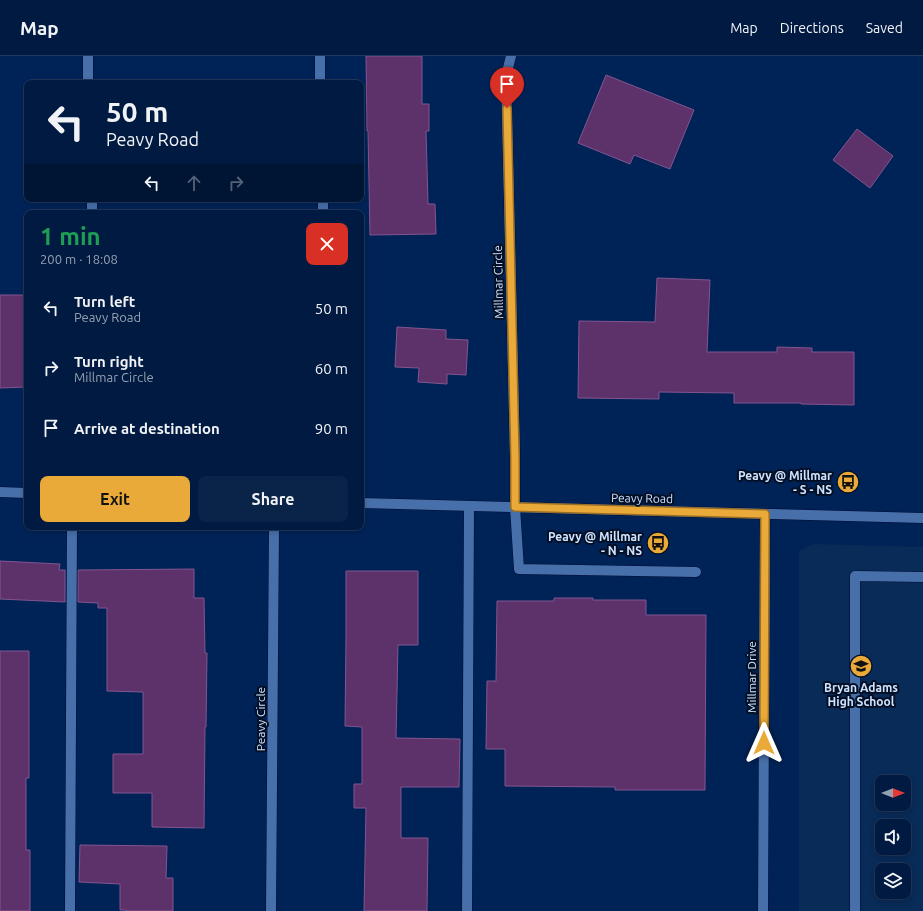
<!DOCTYPE html>
<html lang="en">
<head>
<meta charset="utf-8">
<style>
	body { margin:0; font-family:Ubuntu,sans-serif; background:#0a2348; color:#f1f3f6; height:100vh; display:flex; flex-direction:column; font-size:15px; white-space:nowrap }
	* { box-sizing:border-box; margin:0 }
	p { font-size:13px; color:#95a1b1 }
	.icon { flex:none; width:22px; height:22px; fill:none; stroke:currentColor; stroke-width:2; stroke-linecap:round; stroke-linejoin:round }
	.map { position:relative; flex:1; overflow:hidden }
	.side { position:absolute; left:24px; top:154px; width:340px; height:320px; display:flex; flex-direction:column; background:#001a41; border-radius:8px; box-shadow:0 2px 6px #0003,0 0 0 1px #22385a }
	.side>* { flex:none }
	.banner { position:absolute; left:24px; top:24px; width:340px; height:122px; border-radius:8px; box-shadow:0 2px 6px #0003,0 0 0 1px #22385a; background:#001a41; color:#f1f3f6; overflow:hidden }
	.needle { width:26px; rotate:90deg }
	.buttons { position:absolute; left:875px; top:719px; display:grid; gap:8px }
	.buttons a { display:grid; place-items:center; width:36px; height:36px; border-radius:8px; background:#001a41; box-shadow:0 2px 6px #0003,0 0 0 1px #22385a; font-size:20px }
	.pin { position:absolute; display:grid; place-items:center; width:34px; height:34px; color:#fff; margin:-41px -17px; border-radius:50% 50% 50% 0; rotate:-45deg; box-shadow:0 0 4px #0007 }
	.pin .icon { rotate:45deg }
	.me { position:absolute; width:44px; margin:-22px; rotate:0deg; stroke-linejoin:round; filter:drop-shadow(0 0 3px #0008) }
	.turn { display:flex; align-items:center; gap:14px; height:84px; padding:0 16px; font-size:18px }
	.turn .icon { width:52px; height:52px; stroke-width:2.5 }
	.turn b { display:block; font-size:28px; line-height:34px }
	.lanes { display:flex; align-items:center; height:38px; padding:0 16px; background:#0003; justify-content:center; gap:20px; direction:ltr }
	.lanes .off { opacity:.35 }
	.round { display:grid; place-items:center; flex:none; width:42px; height:42px; border-radius:8px; background:#0a2348 }
	.overview { display:flex; align-items:center; justify-content:space-between; height:68px; padding:0 16px }
	h1 { font-size:24px; font-weight:700; line-height:30px; color:#1e9e55 }
	.action { display:flex; gap:8px; margin-top:auto; padding:8px 16px }
	.action a { flex:1; height:46px; border-radius:8px; background:#eaaa39; color:#111; font-size:16px; font-weight:700; line-height:46px; text-align:center }
	.action a+a { background:#0a2348; color:#f1f3f6 }
	ul { padding:0; list-style:none }
	li { display:flex; align-items:center; gap:12px; height:60px; padding:0 16px }
	li div { flex:1 }
	li b { display:block; font-size:15px }
	li em { font-style:normal }
	header { display:flex; align-items:center; gap:24px; box-sizing:border-box; height:56px; padding:0 20px; background:#001a41; border-bottom:1px solid #22385a }
	header strong { font-size:19px }
	nav { display:flex; gap:22px; margin-inline-start:auto; font-size:14px }
	.map>svg:first-child { display:block }
	.built { fill:#092b58; fill-rule:evenodd }
	.building { fill:#5d326a; stroke:#825590 }
	.lines { fill:none; stroke-linecap:round; stroke-linejoin:round }
	.lane-casing { stroke:#000b32; stroke-width:11 }
	.street-casing { stroke:#000b32; stroke-width:11 }
	.secondary-casing { stroke:#000b32; stroke-width:11 }
	.lane { stroke:#4770aa; stroke-width:10 }
	.street { stroke:#4770aa; stroke-width:10 }
	.secondary { stroke:#4770aa; stroke-width:10 }
	.route-casing { stroke:#986e25; stroke-width:10 }
	.route { stroke:#eaaa39; stroke-width:7 }
	.labels { text-anchor:middle; dominant-baseline:central; stroke-width:4; stroke-linejoin:round; paint-order:stroke }
	.street-label { font-size:12px; fill:#d0e2fd; stroke:#020f25 }
	.poi-label { font-size:12px; font-weight:bold; fill:#d0e2fd; stroke:#020f25; text-anchor:end }
</style>
</head>
<body>
<header>
<strong>Map</strong>
<nav><a>Map</a><a>Directions</a><a>Saved</a></nav>
</header>
<div class="map">
<svg width="923" height="855" viewBox="0 0 923 855">
	<rect width="100%" height="100%" fill="#002357"/>
	<path class="built" d="M813,488L923,491V855H799V495ZM882,726H904V748H882ZM882,770H904V792H882ZM882,814H904V836H882Z"/>
	<g class="building">
		<polygon points="366,0 422,0 422,48 429,48 429,75 426,75 428,148 435,148 436,178 370,179 368,75 367,75"/>
		<polygon points="606,19 694,54 670,113 634,99 630,108 578,87"/>
		<polygon points="857,73 893,100 870,132 833,104"/>
		<polygon points="657,222 710,224 707,296 777,296 777,291 812,292 812,296 854,296 854,349 801,348 801,347 734,347 734,337 659,336 659,343 578,342 579,265 655,266"/>
		<polygon points="0,239 24,239 25,287 27,287 27,331 0,332"/>
		<polygon points="397,271 446,274 446,283 468,284 466,319 447,318 447,328 418,326 419,312 395,311"/>
		<polygon points="0,505 60,508 59,514 65,514 65,546 0,543"/>
		<polygon points="194,513 194,542 204,542 205,597 207,597 206,671 205,671 204,772 152,771 152,737 113,737 113,698 143,698 143,636 107,635 107,552 98,552 98,547 78,546 78,514"/>
		<polygon points="346,515 418,515 418,589 398,589 396,682 460,683 459,731 401,731 401,782 428,782 427,855 364,855 366,752 354,752 354,728 362,728 362,671 345,670 346,582"/>
		<polygon points="554,542 593,542 593,544 646,544 646,559 706,559 705,734 615,734 615,731 505,730 505,693 486,693 487,625 496,625 497,545 554,545"/>
		<polygon points="0,595 29,595 29,722 26,722 26,794 30,794 30,855 0,855"/>
		<polygon points="80,789 167,790 166,822 173,822 173,855 126,855 126,854 120,854 120,828 79,826"/>
	</g>
	<g class="lines">
		<g class="lane-casing">
			<g id="lane">
				<polyline points="320,0 320,27"/>
				<polyline points="323,143 323,157"/>
				<polyline points="515,451 519,513 696,516"/>
				<polyline points="70,855 72,471"/>
				<polyline points="467,855 469,450"/>
				<polyline points="855,855 855,520 923,521"/>
			</g>
		</g>
		<g class="street-casing">
			<g id="street">
				<polyline points="88,0 88,27"/>
				<polyline points="511,0 506,20 515,401 515,451"/>
				<polyline points="92,143 92,157"/>
				<polyline points="271,855 274,471"/>
			</g>
		</g>
		<g class="secondary-casing">
			<g id="secondary">
				<polyline points="0,436 27,437"/>
				<polyline points="361,447 923,462"/>
				<polyline points="763,855 765,458"/>
			</g>
		</g>
		<use href="#lane" class="lane"/>
		<use href="#street" class="street"/>
		<use href="#secondary" class="secondary"/>
	</g>
	<g class="lines">
		<g class="route-casing">
			<polyline id="route" points="507,52 515,401 515,451 765,458 764,687"/>
		</g>
		<use href="#route" class="route"/>
	</g>
	<defs>
		<g id="bus-disc" transform="scale(1.15)"><circle r="9.5" fill="#eaaa39" stroke="#020f25"/><path d="M-5-6H5V4H4V6H2V4H-2V6H-4V4H-5ZM-3.5-4V0h7V-4ZM-3.5 1.2v1.5H-2V1.2ZM2 1.2v1.5H3.5V1.2Z" fill="#111"/></g>
		<g id="school-disc" transform="scale(1.15)"><circle r="9.5" fill="#eaaa39" stroke="#020f25"/><path d="M0-5L7-2L0 1L-7-2ZM-4 1L0 2.5L4 1V4Q0 6-4 4Z" fill="#111"/></g>
	</defs>
	<g fill-rule="evenodd">
		<use href="#bus-disc" x="848" y="426"/>
		<use href="#bus-disc" x="658" y="487"/>
		<use href="#school-disc" x="861" y="610"/>
	</g>
	<g class="labels">
		<g class="street-label">
			<text transform="translate(498 226) rotate(-91)">Millmar Circle</text>
			<text transform="translate(642 442) rotate(1)">Peavy Road</text>
			<text transform="translate(751 621) rotate(-90)">Millmar Drive</text>
			<text transform="translate(260 663) rotate(-90)">Peavy Circle</text>
		</g>
		<g class="poi-label">
			<text x="832" y="419">Peavy @ Millmar<tspan x="832" dy="14">- S - NS</tspan></text>
			<text x="642" y="480">Peavy @ Millmar<tspan x="642" dy="14">- N - NS</tspan></text>
			<text x="861" y="631" text-anchor="middle">Bryan Adams<tspan x="861" dy="14">High School</tspan></text>
		</g>
	</g>
</svg>
<div class="buttons">
<a><svg class="needle" viewBox="-14 -14 28 28"><path d="M0-13l5 13h-10z" fill="#e53935"/><path d="M0 13l5-13h-10z" fill="#95a1b1"/></svg></a>
<a><svg class="icon" aria-label="sound" viewBox="0 0 24 24"><path d="M4 9h4l5-4v14l-5-4H4zM17 9q2 3 0 6"/></svg></a>
<a><svg class="icon" aria-label="layers" viewBox="0 0 24 24"><path d="M12 4l9 5-9 5-9-5zM3 14l9 5 9-5"/></svg></a>
</div>
<div class="pin" style="left:507px;top:52px;background:#d93025"><svg class="icon" aria-label="arrive" viewBox="0 0 24 24"><path d="M6 21V4h12l-3 4 3 4H6"/></svg></div>
<svg class="me" style="left:764px;top:687px" viewBox="-20 -20 40 40"><path d="M0-17L14 15 0 8-14 15z" fill="#eaaa39" stroke="#fff" stroke-width="4"/></svg>
<div class="banner">
<div class="turn"><svg class="icon" aria-label="left" viewBox="0 0 24 24"><path d="M17 20v-9H6M10 6l-5 5 5 5"/></svg><div><b>50 m</b>Peavy Road</div></div>
<div class="lanes"><svg class="icon" aria-label="left" viewBox="0 0 24 24"><path d="M17 20v-9H6M10 6l-5 5 5 5"/></svg><svg class="icon off" aria-label="ahead" viewBox="0 0 24 24"><path d="M12 20V5M6 11l6-6 6 6"/></svg><svg class="icon off" aria-label="right" viewBox="0 0 24 24"><path d="M7 20v-9h11M14 6l5 5-5 5"/></svg></div>
</div>
<section class="side">
<div class="overview"><div><h1>1 min</h1><p>200 m · 18:08</p></div><a class="round" style="background:#d93025;color:#fff"><svg class="icon" aria-label="close" viewBox="0 0 24 24"><path d="M6 6l12 12M18 6L6 18"/></svg></a></div>
<ul>
<li><svg class="icon" aria-label="left" viewBox="0 0 24 24"><path d="M17 20v-9H6M10 6l-5 5 5 5"/></svg><div><b>Turn left</b><p>Peavy Road</p></div><em>50 m</em></li>
<li><svg class="icon" aria-label="right" viewBox="0 0 24 24"><path d="M7 20v-9h11M14 6l5 5-5 5"/></svg><div><b>Turn right</b><p>Millmar Circle</p></div><em>60 m</em></li>
<li><svg class="icon" aria-label="arrive" viewBox="0 0 24 24"><path d="M6 21V4h12l-3 4 3 4H6"/></svg><div><b>Arrive at destination</b></div><em>90 m</em></li>
</ul>
<div class="action"><a>Exit</a><a>Share</a></div>
</section>
</div>
</body>
</html>
